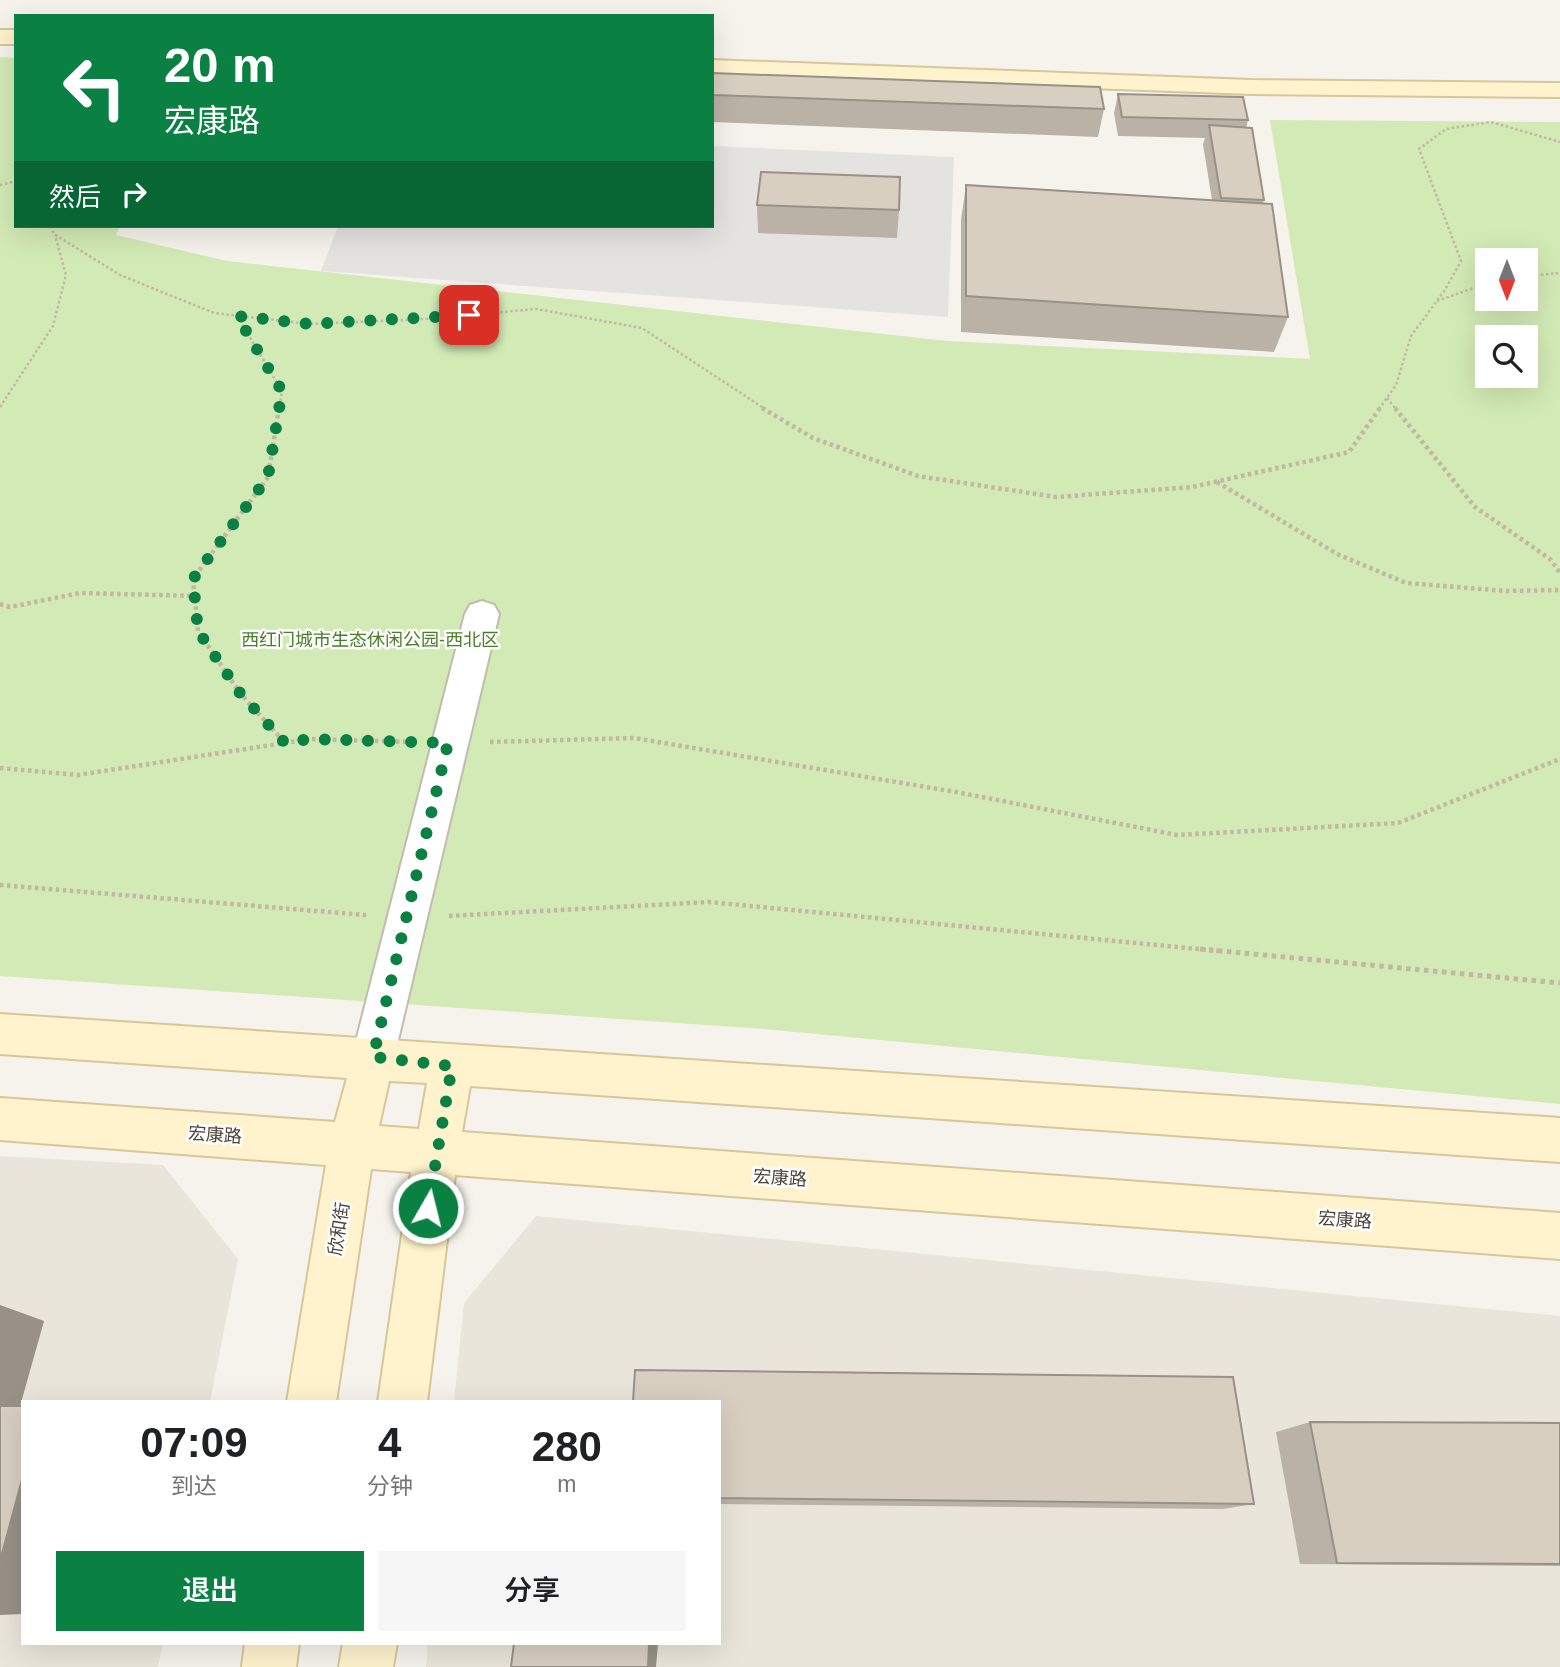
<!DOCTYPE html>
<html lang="zh">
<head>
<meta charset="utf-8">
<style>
	body { margin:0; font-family:Helvetica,"Noto Sans SC",sans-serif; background:#f6f6f6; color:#202124; height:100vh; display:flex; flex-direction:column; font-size:26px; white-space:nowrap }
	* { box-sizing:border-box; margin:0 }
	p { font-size:23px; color:#757577 }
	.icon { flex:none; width:38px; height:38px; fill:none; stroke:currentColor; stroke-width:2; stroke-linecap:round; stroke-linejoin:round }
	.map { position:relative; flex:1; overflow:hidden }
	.sheet { position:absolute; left:21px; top:1400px; width:700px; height:245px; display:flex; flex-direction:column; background:#fff; border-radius:0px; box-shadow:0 7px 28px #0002 }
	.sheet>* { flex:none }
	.guide { position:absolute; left:14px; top:14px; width:700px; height:214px; border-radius:0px; box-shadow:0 7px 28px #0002; background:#0b8043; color:#fff; overflow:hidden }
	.needle { width:46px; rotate:180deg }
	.buttons { position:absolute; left:1475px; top:248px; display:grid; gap:14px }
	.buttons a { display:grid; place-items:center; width:63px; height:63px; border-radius:0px; background:#fff; box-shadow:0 7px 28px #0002; font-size:35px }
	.pin { position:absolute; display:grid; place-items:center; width:60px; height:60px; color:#fff; margin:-30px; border-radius:14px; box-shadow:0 4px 10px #0006 }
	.me { position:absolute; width:77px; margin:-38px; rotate:8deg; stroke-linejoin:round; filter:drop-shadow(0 0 5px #0008) }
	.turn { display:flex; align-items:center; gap:24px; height:147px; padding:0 35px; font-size:32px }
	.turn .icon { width:91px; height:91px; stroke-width:2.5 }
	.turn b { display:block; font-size:49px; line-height:60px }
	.then { display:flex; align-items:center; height:66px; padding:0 35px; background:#0003; gap:14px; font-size:26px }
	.eta { display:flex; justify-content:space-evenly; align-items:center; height:119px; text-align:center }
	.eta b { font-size:42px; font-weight:600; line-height:49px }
	.primary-button { display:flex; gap:14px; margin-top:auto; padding:14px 35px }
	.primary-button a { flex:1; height:80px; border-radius:0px; background:#0b8043; color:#fff; font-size:28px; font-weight:600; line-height:80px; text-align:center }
	.primary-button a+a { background:#f6f6f6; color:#202124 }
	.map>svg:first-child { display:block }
	.residential { fill:#eae5da }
	.green { fill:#d2eab5; fill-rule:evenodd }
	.parking { fill:#e5e3e0 }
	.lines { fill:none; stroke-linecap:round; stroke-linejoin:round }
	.street-casing { stroke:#c2bbae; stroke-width:4 }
	.secondary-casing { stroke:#d6c79b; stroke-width:4 }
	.path-far2 { stroke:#c4b79f; stroke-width:2.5; stroke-dasharray:2.5 2.5; stroke-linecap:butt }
	.path-far1 { stroke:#c4b79f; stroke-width:4.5; stroke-dasharray:3.5 3.5; stroke-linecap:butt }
	.path { stroke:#c4b79f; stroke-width:5; stroke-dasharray:4.5 4.5; stroke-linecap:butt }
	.street { fill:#fff; fill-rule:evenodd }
	.secondary { fill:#fff3cd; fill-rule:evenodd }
	.wall { fill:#bab2a6 }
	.shaded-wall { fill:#979187 }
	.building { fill:#d8cfc1; stroke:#979187; stroke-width:2 }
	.route { stroke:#0b8043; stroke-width:12; stroke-dasharray:0 21.6 }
	.labels { text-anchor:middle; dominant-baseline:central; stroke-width:5; stroke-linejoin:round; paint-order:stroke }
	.park-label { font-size:18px; fill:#4a7f2a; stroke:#fff }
	.street-label { font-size:18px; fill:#4b4439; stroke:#fff }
</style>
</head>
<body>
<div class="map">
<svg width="1560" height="1667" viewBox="0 0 1560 1667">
	<rect width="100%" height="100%" fill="#f6f3ec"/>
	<g class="residential">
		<polygon points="0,1156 163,1165 238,1259 210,1402 23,1402 23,1643 163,1643 158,1667 0,1667"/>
		<polygon points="536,1216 1560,1316 1560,1667 426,1667 428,1643 719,1643 719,1402 454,1402 464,1303"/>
	</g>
	<path class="green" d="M0,57L16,58V226H120L116,235L227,261L947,341L1310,359L1270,120L1560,122V1104L764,1029L0,976ZM1488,261H1526V299H1488ZM1488,338H1526V376H1488Z"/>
	<polygon class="parking" points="712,146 954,157 948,317 321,271 338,226 712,226"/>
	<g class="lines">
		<g class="street-casing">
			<polygon id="street" points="482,601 494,605 499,614 394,1057 388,1071 373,1077 358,1071 352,1057 465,614 470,605"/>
		</g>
		<g class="secondary-casing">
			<g id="secondary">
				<rect x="0" y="30" width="16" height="14"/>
				<polygon points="712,60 1252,80 1560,83 1560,97 1252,94 712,74"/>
				<path d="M0,1014L1560,1118V1162L470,1086L462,1132L1560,1213V1259L455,1175L427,1402H378L411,1172L371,1169L336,1402H287L326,1165L0,1140V1098L335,1122L347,1078L0,1054ZM389,1081L427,1083L419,1129L379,1126Z"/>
				<polygon points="245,1643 299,1643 296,1667 242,1667"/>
				<polygon points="343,1643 397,1643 393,1667 339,1667"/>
			</g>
		</g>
		<g class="path-far2">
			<polyline points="0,185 16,181"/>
			<polyline points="51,226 54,234 120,275 214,313 310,324 424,319 536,309 642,328 765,409"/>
			<polyline points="1526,276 1560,273"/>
			<polyline points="1437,301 1488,283"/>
			<polyline points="237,316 282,391 279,409"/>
			<polyline points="1387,398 1396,409"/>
			<polyline points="0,407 53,326 66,275 55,235"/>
			<polyline points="1379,409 1396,385 1411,336 1445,290 1461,261 1419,149 1446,129 1491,122 1560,142"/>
		</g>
		<g class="path-far1">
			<polyline points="279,408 268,477 193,579 198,631 240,693 284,742"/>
			<polyline points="762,408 813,438 918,476 1056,497 1192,487 1349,452 1380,408"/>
			<polyline points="1395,408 1475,507 1550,559 1560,573"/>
			<polyline points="1217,482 1337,554 1406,583 1506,591 1560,590"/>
			<polyline points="0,604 10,607 80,593 195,596"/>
			<polyline points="490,742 634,738 956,792 1177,835 1398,823 1560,759"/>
			<polyline points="0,768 78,775 310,739 412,742"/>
			<polyline points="0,885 366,915"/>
			<polyline points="449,916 709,902 1219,951"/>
		</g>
		<polyline class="path" points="1200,949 1560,983"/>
		<use href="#street" class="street"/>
		<use href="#secondary" class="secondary"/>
	</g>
	<g class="wall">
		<polygon points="712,73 1104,109 1098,137 712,122"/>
		<polygon points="1118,94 1248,120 1246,128 1264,200 1263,203 1288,317 1274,352 961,332 961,220 966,185 1212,200 1203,144 1205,138 1118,136 1114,113"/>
		<polygon points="757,205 899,210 897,238 758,233"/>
		<polygon points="719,1402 1254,1504 1223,1509 719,1504"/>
		<polygon points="1310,1422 1560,1423 1560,1566 1300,1564 1276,1432"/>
	</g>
	<g class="shaded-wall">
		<polygon points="0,1305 44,1321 17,1417 0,1413"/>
		<polygon points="23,1476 23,1614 0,1615 0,1561"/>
		<polygon points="649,1643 658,1643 656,1667 648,1667"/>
	</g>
	<g class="building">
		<polygon points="712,73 1100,87 1104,109 712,95"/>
		<polygon points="1118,94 1243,97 1248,120 1122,117"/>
		<polygon points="1209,125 1252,128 1264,200 1221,198"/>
		<polygon points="761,172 900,177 899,210 757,205"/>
		<polygon points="966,185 1272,204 1288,317 966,296"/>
		<polygon points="635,1370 1233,1377 1254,1504 719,1498 719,1402 633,1402"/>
		<polygon points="0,1406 23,1406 23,1476 0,1561"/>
		<polygon points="1310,1422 1560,1423 1560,1564 1337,1563"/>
		<polygon points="514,1643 649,1643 648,1667 511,1667"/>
	</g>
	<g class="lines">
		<polyline class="route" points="428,1208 452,1066 373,1057 448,743 310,739 285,743 240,693 198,631 193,579 268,477 282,391 237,316 310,324 469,315"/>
	</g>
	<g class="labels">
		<g class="park-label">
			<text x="370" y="640">西红门城市生态休闲公园-西北区</text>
		</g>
		<g class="street-label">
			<text transform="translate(215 1135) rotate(4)">宏康路</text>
			<text transform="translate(780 1178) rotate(4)">宏康路</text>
			<text transform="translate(1345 1220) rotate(4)">宏康路</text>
			<text transform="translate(339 1229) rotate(-81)">欣和街</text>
		</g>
	</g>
</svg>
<div class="buttons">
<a><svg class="needle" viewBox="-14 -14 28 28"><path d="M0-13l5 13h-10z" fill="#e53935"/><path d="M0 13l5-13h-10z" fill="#757577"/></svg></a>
<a><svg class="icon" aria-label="search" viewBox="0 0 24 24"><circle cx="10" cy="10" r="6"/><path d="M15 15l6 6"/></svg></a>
</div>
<div class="pin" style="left:469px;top:315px;background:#d93025"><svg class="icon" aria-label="arrive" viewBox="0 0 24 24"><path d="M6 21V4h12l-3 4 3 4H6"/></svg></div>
<svg class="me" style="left:428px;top:1208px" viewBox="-20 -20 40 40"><circle r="17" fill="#0b8043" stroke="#fff" stroke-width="3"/><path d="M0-11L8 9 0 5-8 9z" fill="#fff"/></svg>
<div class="guide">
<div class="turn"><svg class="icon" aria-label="left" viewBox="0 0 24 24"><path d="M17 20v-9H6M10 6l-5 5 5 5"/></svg><div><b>20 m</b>宏康路</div></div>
<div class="then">然后<svg class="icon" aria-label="right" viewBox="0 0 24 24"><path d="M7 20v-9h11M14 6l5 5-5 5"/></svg></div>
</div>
<section class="sheet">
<div class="eta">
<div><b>07:09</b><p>到达</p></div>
<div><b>4</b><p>分钟</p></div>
<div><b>280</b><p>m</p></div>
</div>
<div class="primary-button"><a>退出</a><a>分享</a></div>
</section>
</div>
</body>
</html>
